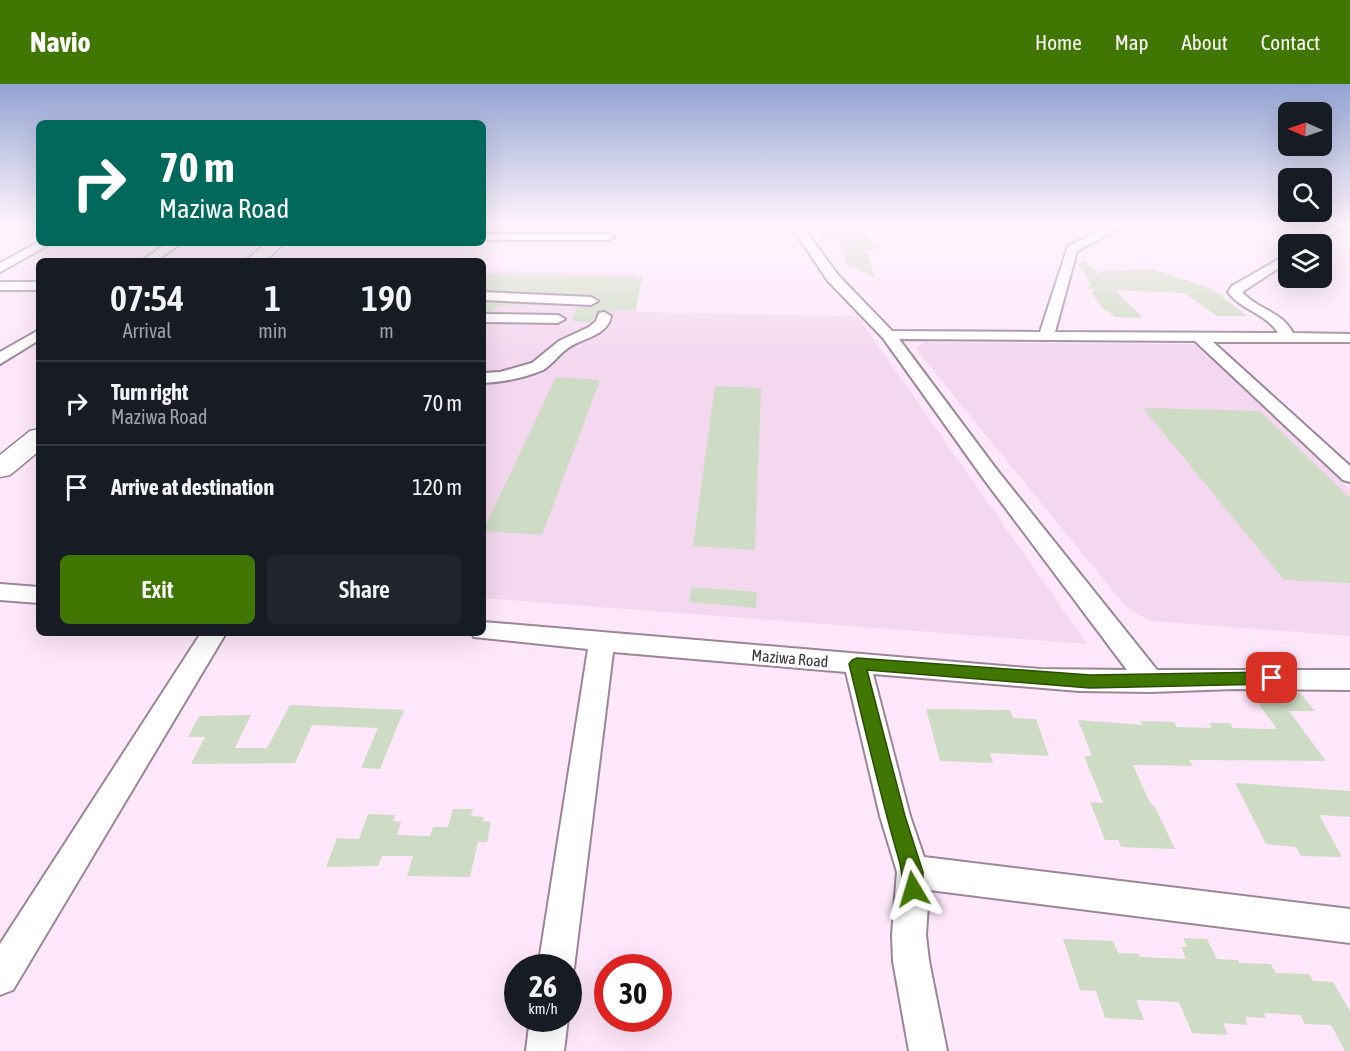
<!DOCTYPE html>
<html lang="en">
<head>
<meta charset="utf-8">
<style>
	body { margin:0; font-family:"Asap Condensed",sans-serif; background:#20242c; color:#f1f3f6; height:100vh; display:flex; flex-direction:column; font-size:22px; white-space:nowrap }
	* { box-sizing:border-box; margin:0 }
	p { font-size:20px; color:#9ea1a6 }
	.icon { flex:none; width:33px; height:33px; fill:none; stroke:currentColor; stroke-width:2; stroke-linecap:round; stroke-linejoin:round }
	.map { position:relative; flex:1; overflow:hidden }
	.drawer { position:absolute; left:36px; top:174px; width:450px; height:378px; display:flex; flex-direction:column; background:#171b24; border-radius:9px; box-shadow:0 6px 24px #0002 }
	.drawer>* { flex:none }
	.hud { position:absolute; left:36px; top:36px; width:450px; height:126px; border-radius:9px; box-shadow:0 6px 24px #0002; background:#00695c; color:#fff; overflow:hidden }
	.needle { width:39px; rotate:272deg }
	.buttons { position:absolute; left:1278px; top:18px; display:grid; gap:12px }
	.buttons a { display:grid; place-items:center; width:54px; height:54px; border-radius:9px; background:#171b24; box-shadow:0 6px 24px #0002; font-size:30px }
	.speed { position:absolute; left:504px; top:870px; display:flex; gap:12px; font-size:30px; font-weight:700; text-align:center }
	.speed>* { display:grid; place-content:center; width:78px; height:78px; border-radius:50%; background:#171b24; box-shadow:0 6px 24px #0002; line-height:1 }
	.speed small { font-size:15px; font-weight:400 }
	.speed .limit { border:9px solid #d22; background:#fff; color:#111 }
	.pin { position:absolute; display:grid; place-items:center; width:51px; height:51px; color:#fff; margin:-26px; border-radius:12px; box-shadow:0 3px 9px #0006 }
	.me { position:absolute; width:66px; margin:-33px; rotate:353deg; stroke-linejoin:round; filter:drop-shadow(0 0 4px #0008) }
	.turn { display:flex; align-items:center; gap:21px; height:126px; padding:0 24px; font-size:27px }
	.turn .icon { width:78px; height:78px; stroke-width:2.5 }
	.turn b { display:block; font-size:42px; line-height:51px }
	.eta { display:flex; justify-content:space-evenly; align-items:center; height:102px; text-align:center }
	.eta b { font-size:36px; font-weight:600; line-height:42px }
	.cta { display:flex; gap:12px; margin-top:auto; padding:12px 24px }
	.cta a { flex:1; height:69px; border-radius:9px; background:#407602; color:#fff; font-size:24px; font-weight:600; line-height:69px; text-align:center }
	.cta a+a { background:#20242c; color:#f1f3f6 }
	ul { padding:0; list-style:none }
	li { display:flex; align-items:center; gap:18px; height:84px; padding:0 24px; border-top:2px solid #363941 }
	li div { flex:1 }
	li b { display:block; font-size:22px }
	li em { font-style:normal }
	header { display:flex; align-items:center; gap:36px; box-sizing:border-box; height:84px; padding:0 30px; background:#407602; color:#fff }
	header strong { font-size:28px }
	nav { display:flex; gap:33px; margin-inline-start:auto; font-size:21px }
	.map>svg:first-child { display:block }
	.built { fill:#f3d8ef }
	.building { fill:#cedcc5 }
	.lines { fill:none; stroke-linecap:round; stroke-linejoin:round }
	.minor-casing { stroke:#9a8697; stroke-width:4 }
	.highway-casing { stroke:#9a8697; stroke-width:3 }
	.minor { fill:#fff; fill-rule:evenodd }
	.highway { fill:#fff; fill-rule:evenodd }
	.route { fill:#407602; stroke:#2a4d01; stroke-width:1.5 }
	.labels { text-anchor:middle; dominant-baseline:central; stroke-width:6; stroke-linejoin:round; paint-order:stroke }
	.street-label { font-size:16px; fill:#3c343b; stroke:#fff }
</style>
</head>
<body>
<header>
<strong>Navio</strong>
<nav><a>Home</a><a>Map</a><a>About</a><a>Contact</a></nav>
</header>
<div class="map">
<svg width="1350" height="967" viewBox="0 0 1350 967">
	<rect width="100%" height="100%" fill="#fee7fa"/>
	<g class="built">
		<polygon points="483,187 635,189 636,228 857,232 1087,560 483,514"/>
		<polygon points="924,258 1198,260 1203,268 1350,405 1350,552 1151,537 1126,523 915,264"/>
	</g>
	<g class="building">
		<polygon points="809,139 862,139 876,166 866,166 875,194 846,180 840,155 824,156"/>
		<polygon points="1084,176 1098,190 1102,187 1152,185 1204,202 1214,206 1247,232 1217,232 1184,209 1115,206 1143,234 1114,233 1110,228 1103,225 1091,208 1095,205 1087,205 1091,200 1078,181"/>
		<polygon points="483,190 606,192 642,193 636,226 616,226 615,229 605,226 599,227 591,238 571,237 577,223 591,223 600,218 592,211 483,206"/>
		<polygon points="483,218 568,222 516,221 497,222 493,228 483,228"/>
		<polygon points="556,293 600,296 542,451 483,447"/>
		<polygon points="715,302 761,304 755,466 693,462"/>
		<polygon points="1143,324 1260,327 1350,414 1350,499 1284,496"/>
		<polygon points="692,503 757,508 756,524 689,518"/>
		<polygon points="1250,608 1300,609 1315,627 1289,627 1326,677 1189,676 1193,682 1133,681 1149,717 1156,725 1175,765 1121,763 1118,756 1105,756 1090,718 1103,719 1084,672 1092,672 1078,636 1143,641 1140,637 1174,638 1177,643 1212,644 1209,639 1230,639 1233,644 1277,645"/>
		<polygon points="290,621 404,626 380,685 361,684 378,644 312,641 295,679 191,680 205,653 188,653 199,632 251,631 235,664 267,664"/>
		<polygon points="926,625 1010,626 1013,634 1036,635 1049,672 990,669 993,679 940,677"/>
		<polygon points="1235,699 1350,707 1350,733 1319,731 1342,773 1301,772 1296,763 1266,760"/>
		<polygon points="453,725 473,725 471,732 484,733 483,737 491,738 487,758 478,758 470,793 407,792 413,772 382,772 378,782 326,783 337,754 359,755 368,730 395,731 393,737 401,738 397,751 430,752 433,743 448,743"/>
		<polygon points="1183,854 1207,855 1217,875 1238,876 1239,879 1271,880 1276,889 1309,890 1313,897 1333,898 1350,927 1350,967 1345,967 1331,941 1305,940 1300,931 1264,929 1266,934 1246,933 1247,941 1223,939 1228,951 1192,949 1179,918 1136,916 1144,936 1105,934 1096,907 1080,906 1063,855 1113,857 1118,869 1139,870 1140,873 1186,875 1181,863 1187,863"/>
	</g>
	<g class="lines">
		<g class="minor-casing">
			<g id="minor">
				<path d="M789,139H800L838,191L892,247L1040,248L1068,162L1115,139H1129L1077,167L1055,248L1278,249C1267,230 1241,226 1228,208L1232,202L1288,170V178L1242,208C1256,225 1282,227 1293,249L1350,250V258H1213L1350,382V398L1343,396L1195,257L899,255L997,386L1157,586H1350V606L1234,605L1151,608L1079,607L873,590L910,732L924,773L1350,825V859L929,806L926,851L929,877L947,967H909L893,877L892,851L897,788L880,732L846,588L613,568L574,884L568,897V884H538L588,565L474,553L472,549H483V538L1040,585L1127,586L983,394L883,254L828,197Z"/>
				<polygon points="1333,139 1343,139 1344,143 1316,160 1304,160 1332,142"/>
				<polygon points="483,150 608,150 614,153 608,156 483,156"/>
				<polygon points="39,158 52,159 0,188 0,179"/>
				<polygon points="167,159 181,159 156,177 142,177"/>
				<rect x="0" y="198" width="39" height="8"/>
				<polygon points="483,208 591,213 598,217 591,221 483,216"/>
				<path d="M604,228L611,232C608,252 582,254 568,264C559,270 552,281 543,286C525,294 502,298 483,299V289L500,288L532,279L559,257L589,243L596,237L599,229Z"/>
				<polygon points="483,230 558,231 565,235 558,239 483,238"/>
				<polygon points="39,246 39,256 0,280 0,268"/>
				<polygon points="0,500 39,503 39,519 0,516"/>
				<polygon points="201,549 226,549 13,906 0,911 0,860"/>
				<polygon points="530,934 568,934 564,967 526,967"/>
			</g>
		</g>
		<g class="highway-casing">
			<g id="highway">
				<polygon points="266,159 285,159 265,177 245,177"/>
				<polygon points="39,345 39,367 10,391 0,393 0,371 30,347"/>
			</g>
		</g>
		<use href="#minor" class="minor"/>
		<use href="#highway" class="highway"/>
	</g>
	<linearGradient id="sky" x2="0" y2="1"><stop stop-color="#93a4d2"/><stop offset="0.51" stop-color="#fff4fd"/><stop offset="1" stop-color="#fff4fd" stop-opacity="0"/></linearGradient>
	<rect width="1350" height="275" fill="url(#sky)"/>
	<path class="route" d="M857,574L1090,591L1272,588L1278,590L1280,594L1278,599L1272,600L1090,604L867,586L905,732L923,788V805L920,812L913,815L906,812C901,801 903,788 899,776C880,711 865,645 849,580L852,576Z"/>
	<g class="labels">
		<g class="street-label">
			<text transform="translate(790 574) rotate(5)">Maziwa Road</text>
		</g>
	</g>
</svg>
<div class="buttons">
<a><svg class="needle" viewBox="-14 -14 28 28"><path d="M0-13l5 13h-10z" fill="#e53935"/><path d="M0 13l5-13h-10z" fill="#9ea1a6"/></svg></a>
<a><svg class="icon" aria-label="search" viewBox="0 0 24 24"><circle cx="10" cy="10" r="6"/><path d="M15 15l6 6"/></svg></a>
<a><svg class="icon" aria-label="layers" viewBox="0 0 24 24"><path d="M12 4l9 5-9 5-9-5zM3 14l9 5 9-5"/></svg></a>
</div>
<div class="speed"><div>26<small>km/h</small></div><div class="limit">30</div></div>
<div class="pin" style="left:1272px;top:594px;background:#d93025"><svg class="icon" aria-label="arrive" viewBox="0 0 24 24"><path d="M6 21V4h12l-3 4 3 4H6"/></svg></div>
<svg class="me" style="left:913px;top:805px" viewBox="-20 -20 40 40"><path d="M0-17L14 15 0 8-14 15z" fill="#407602" stroke="#fff" stroke-width="4"/></svg>
<div class="hud">
<div class="turn"><svg class="icon" aria-label="right" viewBox="0 0 24 24"><path d="M7 20v-9h11M14 6l5 5-5 5"/></svg><div><b>70 m</b>Maziwa Road</div></div>
</div>
<section class="drawer">
<div class="eta">
<div><b>07:54</b><p>Arrival</p></div>
<div><b>1</b><p>min</p></div>
<div><b>190</b><p>m</p></div>
</div>
<ul>
<li><svg class="icon" aria-label="right" viewBox="0 0 24 24"><path d="M7 20v-9h11M14 6l5 5-5 5"/></svg><div><b>Turn right</b><p>Maziwa Road</p></div><em>70 m</em></li>
<li><svg class="icon" aria-label="arrive" viewBox="0 0 24 24"><path d="M6 21V4h12l-3 4 3 4H6"/></svg><div><b>Arrive at destination</b></div><em>120 m</em></li>
</ul>
<div class="cta"><a>Exit</a><a>Share</a></div>
</section>
</div>
</body>
</html>
